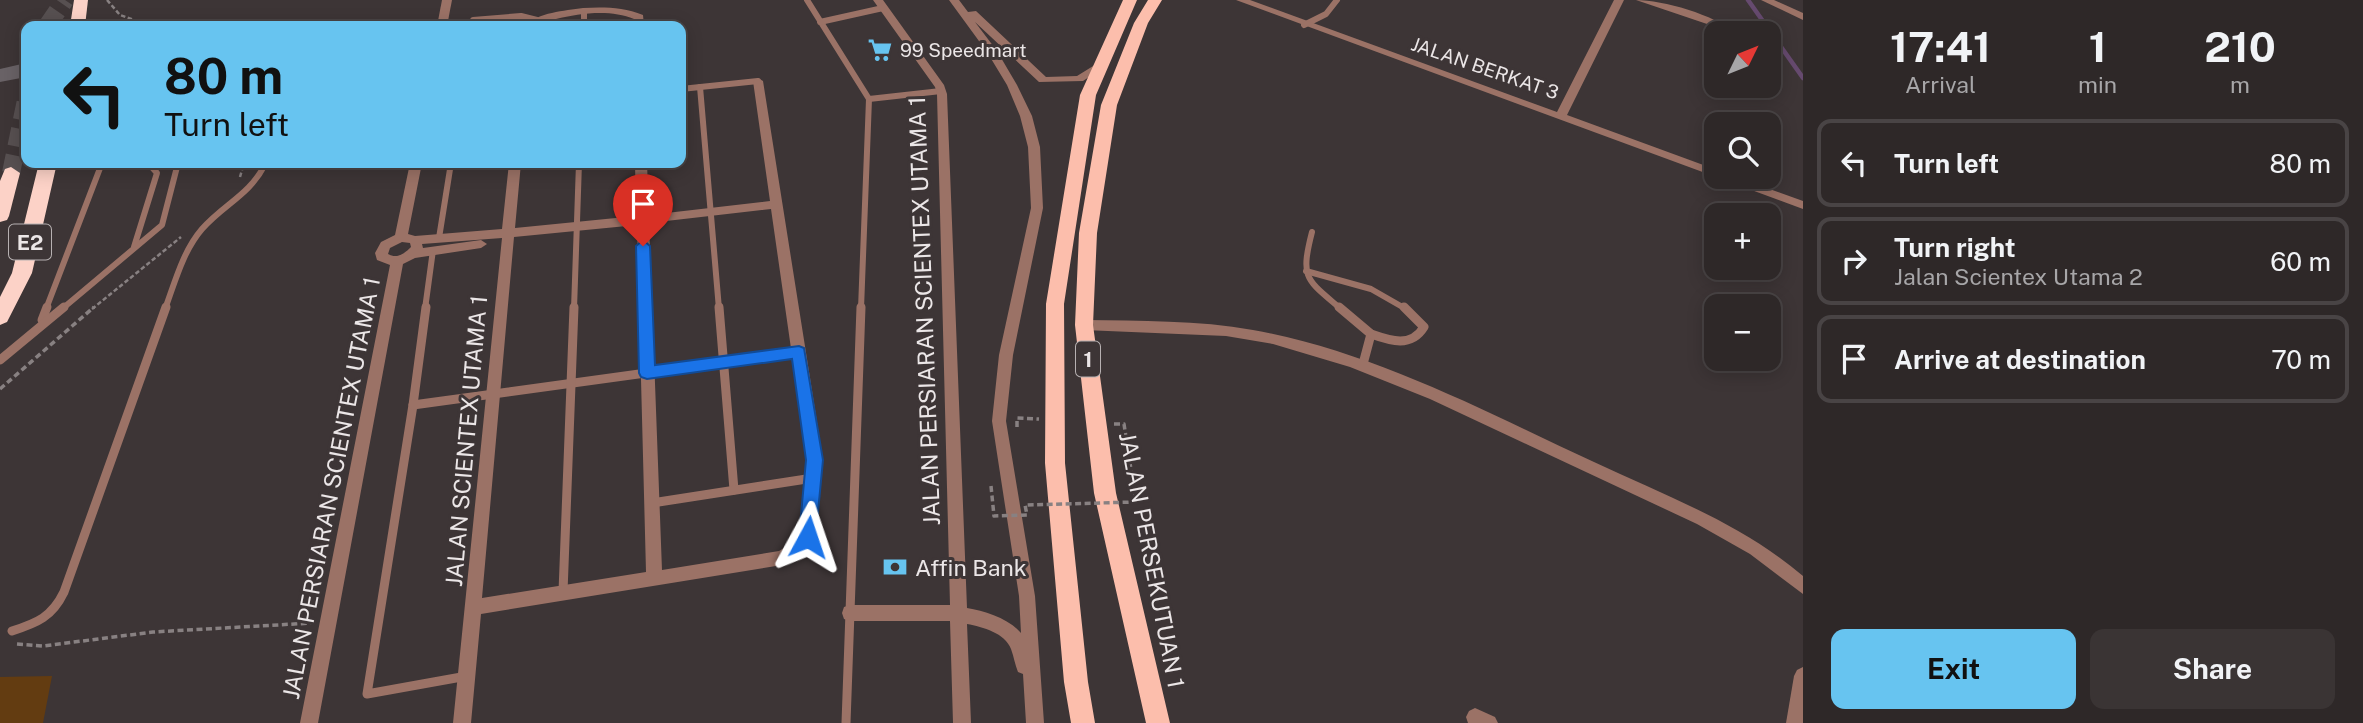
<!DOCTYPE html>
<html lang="en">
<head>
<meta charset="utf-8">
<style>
	body { margin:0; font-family:"Public Sans",sans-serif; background:#3a3434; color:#f1f3f6; height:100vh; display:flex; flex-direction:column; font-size:26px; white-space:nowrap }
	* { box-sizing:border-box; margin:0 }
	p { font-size:23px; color:#a7a6a8 }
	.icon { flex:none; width:38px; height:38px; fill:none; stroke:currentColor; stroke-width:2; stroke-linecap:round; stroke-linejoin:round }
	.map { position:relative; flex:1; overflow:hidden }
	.side { display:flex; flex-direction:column; background:#2e2828; width:560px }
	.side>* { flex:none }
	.top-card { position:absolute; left:21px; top:21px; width:665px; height:147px; border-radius:14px; box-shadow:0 4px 18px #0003,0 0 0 2px #494445; background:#67c4f0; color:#111; overflow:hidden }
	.needle { width:46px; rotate:47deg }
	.buttons { position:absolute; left:1704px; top:21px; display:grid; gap:14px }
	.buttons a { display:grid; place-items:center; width:77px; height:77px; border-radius:14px; background:#2e2828; box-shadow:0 4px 18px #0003,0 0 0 2px #494445; font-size:35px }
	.pin { position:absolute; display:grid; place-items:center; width:60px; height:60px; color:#fff; margin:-72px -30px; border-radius:50% 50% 50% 0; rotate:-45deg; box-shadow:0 0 7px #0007 }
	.pin .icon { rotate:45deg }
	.me { position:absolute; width:77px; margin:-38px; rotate:5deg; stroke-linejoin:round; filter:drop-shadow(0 0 5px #0008) }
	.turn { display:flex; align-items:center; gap:24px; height:147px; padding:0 28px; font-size:32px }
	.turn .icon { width:91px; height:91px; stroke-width:2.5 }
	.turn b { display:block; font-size:49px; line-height:60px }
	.eta { display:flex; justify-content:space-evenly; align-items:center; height:119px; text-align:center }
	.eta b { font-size:42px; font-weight:700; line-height:49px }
	.cta { display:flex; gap:14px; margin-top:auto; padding:14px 28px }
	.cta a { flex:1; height:80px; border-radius:14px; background:#67c4f0; color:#111; font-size:28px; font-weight:700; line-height:80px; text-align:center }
	.cta a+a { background:#3a3434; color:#f1f3f6 }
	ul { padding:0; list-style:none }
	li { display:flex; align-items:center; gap:21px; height:88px; margin:0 14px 10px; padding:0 14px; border:4px solid #494445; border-radius:14px }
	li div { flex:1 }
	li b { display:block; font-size:26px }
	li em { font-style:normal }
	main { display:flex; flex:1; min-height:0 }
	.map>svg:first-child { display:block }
	.green { fill:#633c11 }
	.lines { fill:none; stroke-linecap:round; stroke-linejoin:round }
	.stream { stroke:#664a6f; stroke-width:4.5 }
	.building { fill:#696266 }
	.motorway-tunnel { stroke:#575051; stroke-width:18; stroke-dasharray:18 9; stroke-linecap:butt }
	.path-far1 { stroke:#888182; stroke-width:2.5; stroke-dasharray:4.5 2.5; stroke-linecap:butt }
	.path { stroke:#888182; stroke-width:3.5; stroke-dasharray:6 3.5; stroke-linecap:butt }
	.service-far1 { stroke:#9b7266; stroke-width:6 }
	.service { stroke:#9b7266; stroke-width:9 }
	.minor { fill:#9b7266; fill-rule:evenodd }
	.trunk { fill:#fcbeac; fill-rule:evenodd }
	.motorway { fill:#fcd2c7; fill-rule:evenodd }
	.path-bridge { stroke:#888182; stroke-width:3.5; stroke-dasharray:6 3.5; stroke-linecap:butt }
	.route { fill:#1a73e8; stroke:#114b97; stroke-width:2 }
	.labels { text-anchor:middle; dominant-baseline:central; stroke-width:6; stroke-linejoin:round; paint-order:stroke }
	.far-poi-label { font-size:19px; fill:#ebe6e7; stroke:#3d3536; text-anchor:start }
	.far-street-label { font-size:19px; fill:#ebe6e7; stroke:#3d3536 }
	.shield { fill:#3d3536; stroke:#b7b1b2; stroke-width:2 }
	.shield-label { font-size:21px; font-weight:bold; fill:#ebe6e7 }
	.street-label { font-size:23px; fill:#ebe6e7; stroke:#3d3536 }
	.poi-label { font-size:23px; fill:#ebe6e7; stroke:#3d3536; text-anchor:start }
</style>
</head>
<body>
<main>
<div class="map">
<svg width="1803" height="723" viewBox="0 0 1803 723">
	<rect width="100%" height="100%" fill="#3d3536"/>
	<polygon class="green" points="52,676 43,723 0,723 0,677"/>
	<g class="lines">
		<polyline class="stream" points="1748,0 1803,78"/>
	</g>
	<polygon class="building" points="26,63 26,77 0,82 0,69"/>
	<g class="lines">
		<g class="motorway-tunnel">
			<polyline points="47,26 65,0"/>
			<polyline points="11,173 26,100"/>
		</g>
		<g class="path-far1">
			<polyline points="107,0 120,15 151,26"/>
			<polyline points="240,177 244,163"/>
			<polyline points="92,309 181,237"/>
		</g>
		<g class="path">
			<polyline points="0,389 94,307"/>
			<polyline points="1114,424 1124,424 1136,502"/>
			<polyline points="1017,427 1017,418 1039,419"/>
			<polyline points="17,644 43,646 153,632 312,623"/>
		</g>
		<g class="service-far1">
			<polyline points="807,0 869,99 861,309"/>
			<polyline points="584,13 584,26"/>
			<polyline points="820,22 883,8"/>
			<polyline points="1304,25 1326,14 1337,0"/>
			<polyline points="472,26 473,20 521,16 537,20"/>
			<polyline points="700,87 719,309"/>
			<polyline points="681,89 758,81"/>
			<polyline points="869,99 941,91"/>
			<path d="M1312,232C1300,279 1306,279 1341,309"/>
			<polyline points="439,238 451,163"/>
			<polyline points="134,247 157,173 148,163"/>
			<polyline points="1306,271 1371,289 1406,309"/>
			<polyline points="46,309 102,163"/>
			<polyline points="62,309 162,225 178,163"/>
			<path d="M165,309C175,282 183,251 202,229C225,203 249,196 266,163"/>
			<polyline points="425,309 433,250"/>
			<polyline points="574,309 579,163"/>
		</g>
		<g class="service">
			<polyline points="426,307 413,405 367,694 467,676"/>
			<polyline points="719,307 734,490"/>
			<polyline points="1339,307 1371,334 1363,364"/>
			<polyline points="42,320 47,307"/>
			<path d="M1371,334C1391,341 1411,348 1424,327L1404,307"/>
			<polyline points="0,360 64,307"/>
			<polyline points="413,405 799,352"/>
			<polyline points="652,503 813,478"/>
			<polyline points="563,592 574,307"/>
			<path d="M12,631C37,623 52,617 64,592L166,307"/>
			<polyline points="846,723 861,307"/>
		</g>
		<g class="minor">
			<polygon points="442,0 452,0 447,26 437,26"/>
			<path d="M873,0H883L944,85L947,94L967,608C985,611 1008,618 1021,633L1019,596L992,421L999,355L1031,208L1028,147L1020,116L1007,85L987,52L949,0H959L968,12L976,11L1046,77L1077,76L1098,63H1106L1107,65L1083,81L1039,82L975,22L997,51L1017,85L1032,116L1040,147L1043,208L1013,355L1006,421L1035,596L1044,723H1026L1023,674L1018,672C1015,665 1014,657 1011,649C1005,633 983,627 967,624L971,723H953L950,621H850L844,619L842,613L844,607L850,605H950L937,94L935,87Z"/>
			<polygon points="1236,0 1250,0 1557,112 1614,0 1624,0 1567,115 1717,170 1717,177 1736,177 1803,201 1803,209"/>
			<path d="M1636,0C1663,0 1715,15 1735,33H1723L1707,24Z"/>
			<polygon points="1761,0 1774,0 1803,13 1803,20"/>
			<path d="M583,8C604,7 623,7 643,15L644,26H634V19C611,9 580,13 556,19C544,21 536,27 524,26C539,12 564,11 583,8Z"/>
			<path d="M758,78L763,81L823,460L816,537C809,551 797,560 782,565L481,614L471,723H453L502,238L422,244L423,248L481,240L487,244L481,248L415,258L403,264L318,723H300L390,265L377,260L375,253L381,242L395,235L410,163H422L408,234L415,236L502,229L509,163H521L515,228L636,216L635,163H647L649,215L770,201L753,81ZM771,209L807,460L800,535L794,542L779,551L662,570L649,223ZM637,225L646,572L482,598L514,237ZM402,242L410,243L411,247C404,254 397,259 388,254L390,248Z"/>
			<path d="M1084,320C1140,321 1198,320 1253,330C1374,352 1484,411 1594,462C1666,496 1741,523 1803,576V594L1750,554L1697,524L1430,399L1350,367L1273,344L1226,336L1084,330L1077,325Z"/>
			<polygon points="1803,667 1803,723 1786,723 1794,676 1797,670"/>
			<polygon points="1475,708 1495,717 1498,723 1468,723 1466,717 1469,711"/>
		</g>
		<g class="trunk">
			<polygon points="1123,0 1137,0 1096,95 1064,304 1065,463 1088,682 1095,723 1071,723 1064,682 1045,463 1046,304 1080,95"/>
			<polygon points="1148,0 1162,0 1148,23 1117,105 1097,233 1093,325 1116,493 1170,723 1146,723 1094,493 1075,325 1079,233 1101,105 1134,23"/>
		</g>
		<g class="motorway">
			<polygon points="74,0 88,0 85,26 70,26"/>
			<polygon points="39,163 57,163 32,273 7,322 0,325 0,297 12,273"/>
			<polygon points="11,167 20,173 9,216 7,220 0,222 0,181 5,169"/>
		</g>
		<polyline class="path-bridge" points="991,486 994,516 1027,515 1025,505 1136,502"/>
	</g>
	<polygon class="route" points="643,240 650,246 655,365 799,346 804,348 823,460 815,543 808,545 802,543 799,537 806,460 792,359 647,379 641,377 639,373 636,246"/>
	<defs>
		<g id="supermarket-bare" transform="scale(1.89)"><path d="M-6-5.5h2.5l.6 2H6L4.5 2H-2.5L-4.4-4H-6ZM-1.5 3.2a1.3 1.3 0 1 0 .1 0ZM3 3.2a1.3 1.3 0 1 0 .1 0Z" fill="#67c4f0" stroke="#3d3536" stroke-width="2.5" paint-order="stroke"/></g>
		<g id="bank-bare" transform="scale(1.89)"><path d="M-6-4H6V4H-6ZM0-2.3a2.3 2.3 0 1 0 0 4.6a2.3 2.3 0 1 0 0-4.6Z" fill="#67c4f0" stroke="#3d3536" stroke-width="2.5" paint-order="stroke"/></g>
	</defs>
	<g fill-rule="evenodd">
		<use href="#supermarket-bare" x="880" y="50"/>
		<use href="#bank-bare" x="895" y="567"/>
	</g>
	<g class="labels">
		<g class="far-poi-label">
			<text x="900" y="50">99 Speedmart</text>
		</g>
		<g class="far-street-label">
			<text transform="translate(1485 68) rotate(19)">JALAN BERKAT 3</text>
		</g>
		<g class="shield">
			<rect x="9" y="224.5" width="42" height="35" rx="5"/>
			<rect x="1076" y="341.5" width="24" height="35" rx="5"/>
		</g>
		<g class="shield-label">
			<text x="30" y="242">E2</text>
			<text x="1088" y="359">1</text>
		</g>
		<g class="street-label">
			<text transform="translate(924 311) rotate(-92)">JALAN PERSIARAN SCIENTEX UTAMA 1</text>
			<text transform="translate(466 441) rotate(-85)">JALAN SCIENTEX UTAMA 1</text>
			<text transform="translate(331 488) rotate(-79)">JALAN PERSIARAN SCIENTEX UTAMA 1</text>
			<text transform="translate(1152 560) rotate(79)">JALAN PERSEKUTUAN 1</text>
		</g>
		<g class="poi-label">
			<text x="915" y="567">Affin Bank</text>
		</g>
	</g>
</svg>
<div class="buttons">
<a><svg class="needle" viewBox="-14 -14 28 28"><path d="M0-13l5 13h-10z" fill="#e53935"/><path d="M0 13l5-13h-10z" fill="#a7a6a8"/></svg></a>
<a><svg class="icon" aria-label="search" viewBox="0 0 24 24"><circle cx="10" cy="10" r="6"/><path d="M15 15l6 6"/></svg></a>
<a>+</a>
<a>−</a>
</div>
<div class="pin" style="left:643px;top:246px;background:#d93025"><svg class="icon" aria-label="arrive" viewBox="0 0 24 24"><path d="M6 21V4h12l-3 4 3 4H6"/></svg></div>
<svg class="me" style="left:808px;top:537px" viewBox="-20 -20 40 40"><path d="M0-17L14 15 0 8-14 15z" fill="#1a73e8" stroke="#fff" stroke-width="4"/></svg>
<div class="top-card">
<div class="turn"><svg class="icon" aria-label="left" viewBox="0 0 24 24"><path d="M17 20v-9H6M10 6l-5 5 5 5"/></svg><div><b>80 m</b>Turn left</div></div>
</div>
</div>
<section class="side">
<div class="eta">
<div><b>17:41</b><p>Arrival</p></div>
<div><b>1</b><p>min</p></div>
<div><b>210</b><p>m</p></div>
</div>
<ul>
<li><svg class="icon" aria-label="left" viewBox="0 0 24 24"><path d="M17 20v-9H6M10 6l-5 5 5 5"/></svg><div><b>Turn left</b></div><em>80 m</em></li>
<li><svg class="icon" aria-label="right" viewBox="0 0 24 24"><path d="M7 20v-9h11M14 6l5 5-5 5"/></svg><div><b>Turn right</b><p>Jalan Scientex Utama 2</p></div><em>60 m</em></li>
<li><svg class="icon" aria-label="arrive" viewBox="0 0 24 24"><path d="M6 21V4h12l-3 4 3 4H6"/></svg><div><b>Arrive at destination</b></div><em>70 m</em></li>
</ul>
<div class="cta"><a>Exit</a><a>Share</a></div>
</section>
</main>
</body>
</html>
